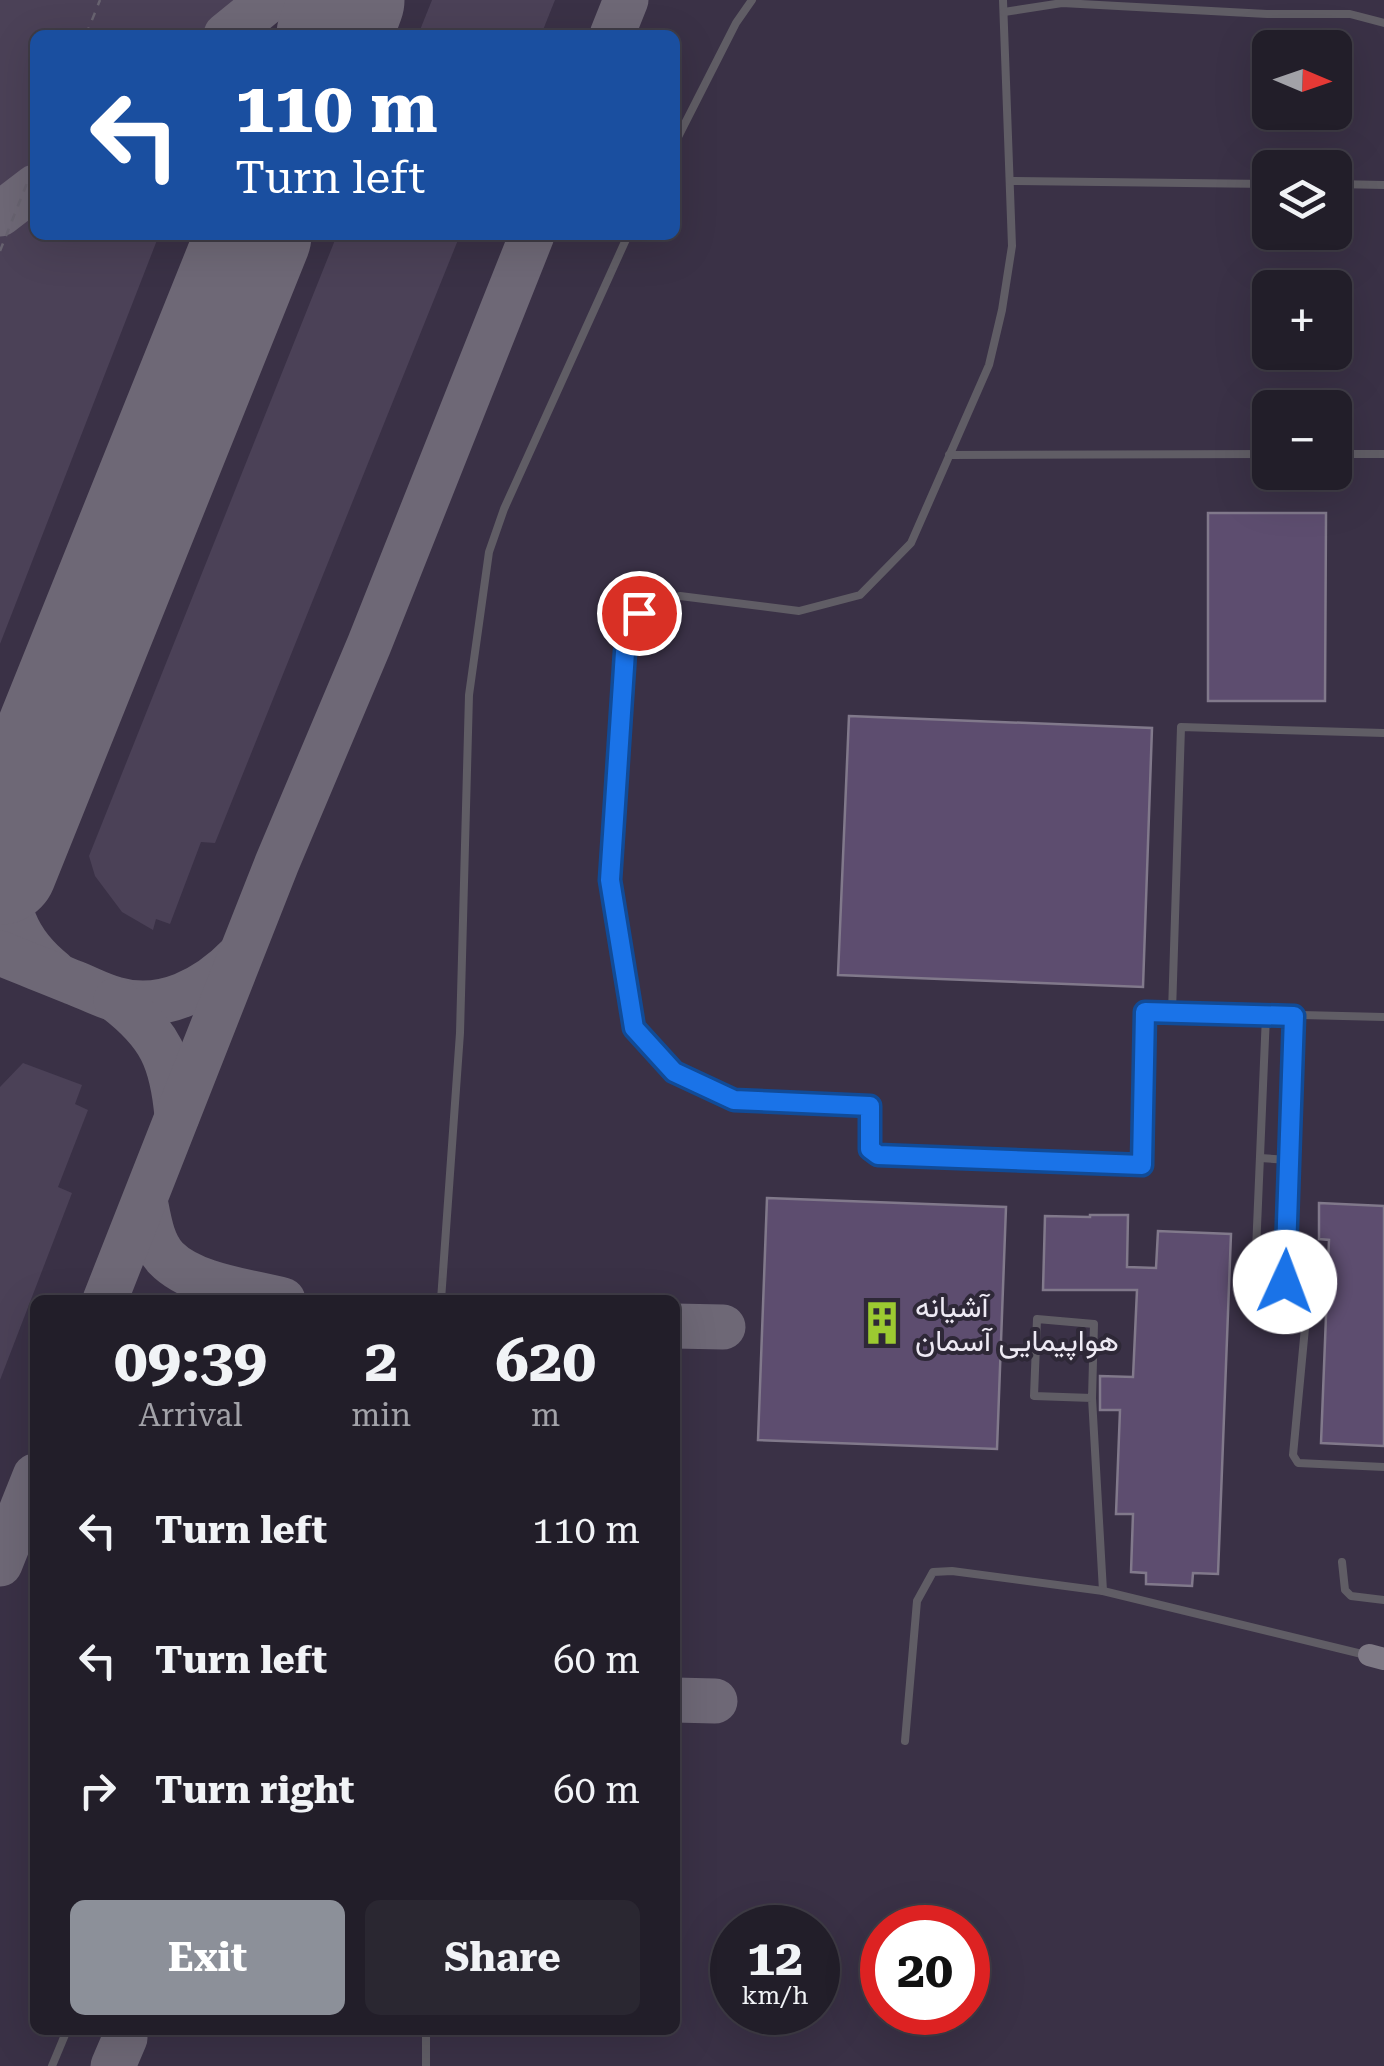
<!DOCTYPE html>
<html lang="en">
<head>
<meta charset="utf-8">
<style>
	body { margin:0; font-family:"Roboto Serif",Vazirmatn,serif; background:#2a2731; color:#f1f3f6; height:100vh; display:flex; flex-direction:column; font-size:38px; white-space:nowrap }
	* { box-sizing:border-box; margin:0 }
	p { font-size:32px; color:#a2a2a8 }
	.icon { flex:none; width:55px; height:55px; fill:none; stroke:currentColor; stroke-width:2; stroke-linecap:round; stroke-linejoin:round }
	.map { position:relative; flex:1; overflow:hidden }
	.drawer { position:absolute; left:30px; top:1295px; width:650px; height:740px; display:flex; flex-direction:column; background:#221e29; border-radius:15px; box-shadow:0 10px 40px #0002,0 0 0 2px #3f3c46 }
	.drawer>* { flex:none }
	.banner { position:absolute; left:30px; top:30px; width:650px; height:210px; border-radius:15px; box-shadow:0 10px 40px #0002,0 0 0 2px #3f3c46; background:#1a4fa0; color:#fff; overflow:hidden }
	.needle { width:65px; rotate:92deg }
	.fabs { position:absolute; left:1252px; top:30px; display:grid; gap:20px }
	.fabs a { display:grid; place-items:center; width:100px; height:100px; border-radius:15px; background:#221e29; box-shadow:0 10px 40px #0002,0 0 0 2px #3f3c46; font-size:50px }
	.speed { position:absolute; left:710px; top:1905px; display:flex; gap:20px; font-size:50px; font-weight:700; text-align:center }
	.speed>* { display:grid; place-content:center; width:130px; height:130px; border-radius:50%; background:#221e29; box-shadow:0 10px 40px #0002,0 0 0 2px #3f3c46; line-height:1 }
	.speed small { font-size:25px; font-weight:400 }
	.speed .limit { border:15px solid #d22; background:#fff; color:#111 }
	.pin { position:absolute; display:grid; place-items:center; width:85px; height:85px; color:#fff; margin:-42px; border:5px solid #fff; border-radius:50%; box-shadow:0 2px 10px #0007 }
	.me { position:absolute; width:110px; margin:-55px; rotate:2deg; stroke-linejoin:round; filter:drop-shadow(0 0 8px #0008) }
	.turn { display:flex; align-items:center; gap:35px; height:210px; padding:0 40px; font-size:45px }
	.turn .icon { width:130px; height:130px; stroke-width:2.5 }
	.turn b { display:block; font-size:70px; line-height:85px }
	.eta { display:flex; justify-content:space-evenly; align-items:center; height:170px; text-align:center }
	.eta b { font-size:60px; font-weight:700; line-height:70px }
	.cta { display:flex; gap:20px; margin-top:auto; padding:20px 40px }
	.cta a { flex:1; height:115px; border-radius:15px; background:#8c9099; color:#fff; font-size:40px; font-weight:700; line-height:115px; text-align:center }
	.cta a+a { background:#2a2731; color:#f1f3f6 }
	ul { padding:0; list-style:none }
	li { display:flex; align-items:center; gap:30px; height:130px; padding:0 40px }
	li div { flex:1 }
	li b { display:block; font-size:38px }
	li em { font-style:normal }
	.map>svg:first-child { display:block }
	.built { fill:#3a3146; fill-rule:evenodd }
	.green { fill:#4b4157 }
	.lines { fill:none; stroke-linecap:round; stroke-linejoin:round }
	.taxiway { stroke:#6e6876; stroke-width:45 }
	.runway { stroke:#6e6876; stroke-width:115 }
	.building { fill:#5d4d6f; stroke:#81798b; stroke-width:2.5 }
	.path { stroke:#686370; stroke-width:2.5; stroke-dasharray:8 8; stroke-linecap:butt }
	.lane { stroke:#605d65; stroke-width:8 }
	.secondary { stroke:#7e7985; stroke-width:22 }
	.route-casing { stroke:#114b97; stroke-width:25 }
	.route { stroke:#1a73e8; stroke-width:18 }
	.labels { text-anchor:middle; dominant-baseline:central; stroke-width:8; stroke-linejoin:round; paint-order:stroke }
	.poi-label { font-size:30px; fill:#eeeaf4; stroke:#2e2837; text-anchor:start }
</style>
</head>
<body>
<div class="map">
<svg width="1384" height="2066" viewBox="0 0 1384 2066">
	<rect width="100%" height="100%" fill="#2e2837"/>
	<path class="built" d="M0,0H1384V2066H0ZM35,35H675V235H35ZM1270,48H1335V112H1270ZM1270,168H1335V232H1270ZM1270,288H1335V352H1270ZM1270,408H1335V472H1270ZM35,1300H675V2030H35ZM732,1928H818V2012H732ZM882,1928H968V2012H882Z"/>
	<g class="green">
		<polygon points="0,0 250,0 236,35 35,35 35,235 159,235 0,644"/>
		<polygon points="432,0 555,0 541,35 418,35"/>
		<polygon points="337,235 460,235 215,843 201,842 170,924 156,919 153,930 122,912 95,876 89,856"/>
		<polygon points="23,1063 82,1085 75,1104 88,1110 58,1187 72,1193 0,1380 0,1087"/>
	</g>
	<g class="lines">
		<g class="taxiway">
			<polyline points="226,35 269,0"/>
			<polyline points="612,35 626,0"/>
			<polyline points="0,214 35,187"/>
			<path d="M4,859C6,908 14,940 54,972"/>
			<path d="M0,953C24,963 48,972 72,982C86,987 100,995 115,999C162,1013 207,989 239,956"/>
			<path d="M116,1000C160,1034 172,1060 177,1116"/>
			<path d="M145,1200C149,1220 152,1243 166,1258C192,1285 247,1291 283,1300"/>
			<polyline points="105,1300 277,863 369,645 532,235"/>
			<polyline points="675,1326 723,1327"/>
			<polyline points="0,1564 35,1476"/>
			<polyline points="675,1700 715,1701"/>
			<polyline points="113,2066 125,2038"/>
		</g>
		<g class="runway">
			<polyline points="334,35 347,0"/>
			<polyline points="0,867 254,235"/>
		</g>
	</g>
	<g class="building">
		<polygon points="1208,513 1326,513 1325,701 1208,701"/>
		<polygon points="849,716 1152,728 1143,987 838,975"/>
		<polygon points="767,1198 1006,1207 997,1449 758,1440"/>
		<polygon points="1319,1203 1384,1206 1384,1446 1321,1443 1329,1240 1319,1239"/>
		<polygon points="1090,1215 1128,1215 1127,1267 1156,1268 1158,1231 1231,1234 1218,1574 1193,1573 1192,1586 1146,1584 1146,1573 1131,1572 1133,1514 1116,1514 1120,1410 1100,1410 1100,1376 1133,1377 1137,1290 1043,1290 1045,1216 1090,1217"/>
	</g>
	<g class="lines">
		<g class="path">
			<polyline points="86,35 100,0"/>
			<polyline points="0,251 35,163"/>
		</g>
		<g class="lane">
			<polyline points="1003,0 1012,246 1002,310 989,365 911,543 860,595 799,611 680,596 639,613 625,651 610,880 634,1028 674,1072 733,1099 870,1106 869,1149 877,1155 1142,1165 1145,1011 1384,1017"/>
			<polyline points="1004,12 1062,3 1267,14 1350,14 1384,23"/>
			<polyline points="675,143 736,23 752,0"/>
			<polyline points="1010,181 1270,184"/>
			<polyline points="1335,184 1384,185"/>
			<polyline points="1335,454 1384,454"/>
			<polyline points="949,455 1270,454"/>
			<polyline points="1172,1012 1181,727 1384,733"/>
			<polyline points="1266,1015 1255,1274 1262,1287 1273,1289 1285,1282 1302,1287 1308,1296 1293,1455 1298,1463 1384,1467"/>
			<polyline points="1260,1158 1289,1160"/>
			<polyline points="1285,1282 1294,1016"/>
			<polyline points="441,1300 460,1033 469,695 489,552 504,509 628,235"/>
			<polyline points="1092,1398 1034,1396 1037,1319 1094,1324 1092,1398 1103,1591"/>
			<polyline points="1342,1562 1345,1590 1351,1596 1384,1600"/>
			<polyline points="905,1741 917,1601 933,1572 952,1571 1103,1591 1366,1655"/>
			<polyline points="52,2066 67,2030"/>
			<polyline points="426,2066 426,2030"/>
		</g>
		<polyline class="secondary" points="1369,1655 1384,1659"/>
	</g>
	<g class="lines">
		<g class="route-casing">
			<polyline id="route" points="639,613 625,652 610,880 634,1028 674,1072 734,1100 870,1106 870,1149 878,1155 1142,1165 1145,1012 1294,1016 1285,1282"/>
		</g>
		<use href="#route" class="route"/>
	</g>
	<defs>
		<g id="building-bare" transform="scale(3.45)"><path d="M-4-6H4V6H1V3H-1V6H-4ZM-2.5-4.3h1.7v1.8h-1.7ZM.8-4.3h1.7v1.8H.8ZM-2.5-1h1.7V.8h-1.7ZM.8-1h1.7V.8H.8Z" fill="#9cca31" stroke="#2e2837" stroke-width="2.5" paint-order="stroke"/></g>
	</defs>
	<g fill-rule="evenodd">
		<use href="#building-bare" x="882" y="1323"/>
	</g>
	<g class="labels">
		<g class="poi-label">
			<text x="915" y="1306">آشیانه<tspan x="915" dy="34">هواپیمایی آسمان</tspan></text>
		</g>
	</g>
</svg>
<div class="fabs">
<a><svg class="needle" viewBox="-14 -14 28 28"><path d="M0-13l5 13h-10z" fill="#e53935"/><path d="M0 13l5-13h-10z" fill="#a2a2a8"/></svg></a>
<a><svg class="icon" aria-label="layers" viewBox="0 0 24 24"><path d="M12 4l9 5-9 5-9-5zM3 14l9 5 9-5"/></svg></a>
<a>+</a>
<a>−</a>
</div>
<div class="speed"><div>12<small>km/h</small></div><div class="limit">20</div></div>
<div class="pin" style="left:639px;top:613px;background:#d93025"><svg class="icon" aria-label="arrive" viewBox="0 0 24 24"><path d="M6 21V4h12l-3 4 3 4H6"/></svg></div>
<svg class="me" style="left:1285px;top:1282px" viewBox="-20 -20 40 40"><circle r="19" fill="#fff"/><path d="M0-13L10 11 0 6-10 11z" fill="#1a73e8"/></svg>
<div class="banner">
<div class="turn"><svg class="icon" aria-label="left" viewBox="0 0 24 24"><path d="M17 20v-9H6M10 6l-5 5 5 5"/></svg><div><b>110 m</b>Turn left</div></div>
</div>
<section class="drawer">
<div class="eta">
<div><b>09:39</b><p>Arrival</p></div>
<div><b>2</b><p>min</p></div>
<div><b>620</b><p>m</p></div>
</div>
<ul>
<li><svg class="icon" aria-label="left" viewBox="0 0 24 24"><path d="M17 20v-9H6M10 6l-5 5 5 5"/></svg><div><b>Turn left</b></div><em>110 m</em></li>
<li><svg class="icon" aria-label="left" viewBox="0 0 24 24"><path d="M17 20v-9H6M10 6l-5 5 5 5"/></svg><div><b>Turn left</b></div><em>60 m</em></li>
<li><svg class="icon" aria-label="right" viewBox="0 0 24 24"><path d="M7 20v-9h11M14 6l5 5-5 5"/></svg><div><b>Turn right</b></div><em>60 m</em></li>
</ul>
<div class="cta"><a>Exit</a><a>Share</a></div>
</section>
</div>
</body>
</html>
